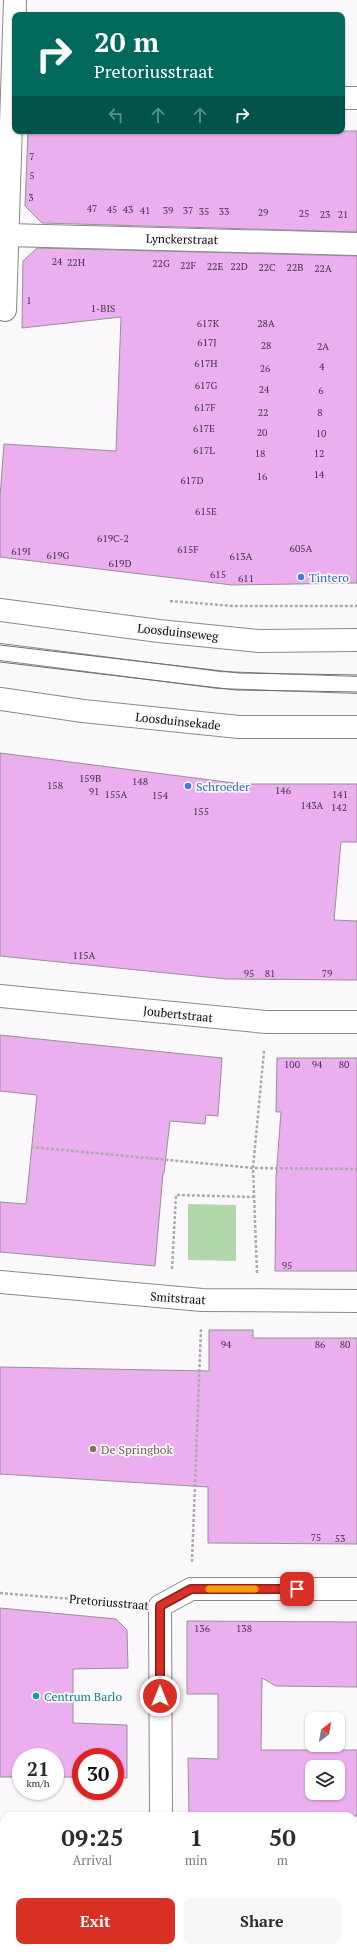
<!DOCTYPE html>
<html lang="en">
<head>
<meta charset="utf-8">
<style>
	body { margin:0; font-family:"PT Serif",serif; background:#f7f7f7; color:#2b2b33; height:100vh; display:flex; flex-direction:column; font-size:15px; white-space:nowrap }
	* { box-sizing:border-box; margin:0 }
	p { font-size:13px; color:#7c7c81 }
	.icon { flex:none; width:22px; height:22px; fill:none; stroke:currentColor; stroke-width:2; stroke-linecap:round; stroke-linejoin:round }
	.map { position:relative; flex:1; overflow:hidden }
	.sheet { position:absolute; left:0px; top:1812px; width:357px; height:140px; display:flex; flex-direction:column; background:#fff; border-radius:12px 12px 0 0; box-shadow:0 1px 3px #0004 }
	.sheet>* { flex:none }
	.top-card { position:absolute; left:12px; top:12px; width:333px; height:122px; border-radius:8px; box-shadow:0 1px 3px #0004; background:#00695c; color:#fff; overflow:hidden }
	.needle { width:26px; rotate:31deg }
	.tools { position:absolute; left:305px; top:1712px; display:grid; gap:8px }
	.tools a { display:grid; place-items:center; width:40px; height:40px; border-radius:8px; background:#fff; box-shadow:0 1px 3px #0004; font-size:20px }
	.speed { position:absolute; left:12px; top:1748px; display:flex; gap:8px; font-size:20px; font-weight:700; text-align:center }
	.speed>* { display:grid; place-content:center; width:52px; height:52px; border-radius:50%; background:#fff; box-shadow:0 1px 3px #0004; line-height:1 }
	.speed small { font-size:10px; font-weight:400 }
	.speed .limit { border:6px solid #d22; background:#fff; color:#111 }
	.pin { position:absolute; display:grid; place-items:center; width:34px; height:34px; color:#fff; margin:-17px; border-radius:8px; box-shadow:0 2px 6px #0006 }
	.me { position:absolute; width:44px; margin:-22px; rotate:0deg; stroke-linejoin:round; filter:drop-shadow(0 0 3px #0008) }
	.turn { display:flex; align-items:center; gap:14px; height:84px; padding:0 16px; font-size:18px }
	.turn .icon { width:52px; height:52px; stroke-width:2.5 }
	.turn b { display:block; font-size:28px; line-height:34px }
	.lanes { display:flex; align-items:center; height:38px; padding:0 16px; background:#0003; justify-content:center; gap:20px; direction:ltr }
	.lanes .off { opacity:.35 }
	.eta { display:flex; justify-content:space-evenly; align-items:center; height:68px; text-align:center }
	.eta b { font-size:24px; font-weight:600; line-height:28px }
	.button { display:flex; gap:8px; margin-top:auto; padding:8px 16px }
	.button a { flex:1; height:46px; border-radius:8px; background:#d93025; color:#fff; font-size:16px; font-weight:600; line-height:46px; text-align:center }
	.button a+a { background:#f7f7f7; color:#2b2b33 }
	.map>svg:first-child { display:block }
	.green { fill:#b2d7aa }
	.building { fill:#ebaeef; stroke:#959295; fill-rule:evenodd }
	.lines { fill:none; stroke-linecap:round; stroke-linejoin:round }
	.lane-casing { stroke:#8b888c; stroke-width:18 }
	.street-casing { stroke:#8b888c; stroke-width:24 }
	.secondary-casing { stroke:#8b888c; stroke-width:24 }
	.path { stroke:#adaaad; stroke-width:2.5; stroke-dasharray:3 2; stroke-linecap:butt }
	.lane { stroke:#fff; stroke-width:16 }
	.street { stroke:#fff; stroke-width:22 }
	.secondary { stroke:#fff; stroke-width:22 }
	.tram { stroke:#6d6c6d; stroke-width:1 }
	.route-casing { stroke:#8d1f18; stroke-width:10 }
	.route { stroke:#d93025; stroke-width:7 }
	.slow { stroke:#f59e0b; stroke-width:7 }
	.shop-dot { fill:#3f7fe0; stroke:#fbf8fb; stroke-width:1.5 }
	.education-dot { fill:#8d6e63; stroke:#fbf8fb; stroke-width:1.5 }
	.culture-dot { fill:#0f9aa8; stroke:#fbf8fb; stroke-width:1.5 }
	.labels { text-anchor:middle; dominant-baseline:central; stroke-width:3.5; stroke-linejoin:round; paint-order:stroke }
	.number-label { font-size:10px; fill:#443446 }
	.street-label { font-size:12px; fill:#0d0c0d; stroke:#fbf8fb }
	.shop-label { font-size:12px; fill:#366cbe; stroke:#fbf8fb; text-anchor:start }
	.education-label { font-size:12px; fill:#785e54; stroke:#fbf8fb; text-anchor:start }
	.culture-label { font-size:12px; fill:#0d838f; stroke:#fbf8fb; text-anchor:start }
</style>
</head>
<body>
<div class="map">
<svg width="357" height="1952" viewBox="0 0 357 1952">
	<rect width="100%" height="100%" fill="#fbf8fb"/>
	<polygon class="green" points="188,1204 236,1205 236,1261 188,1260"/>
	<g class="building">
		<polygon points="28,131 357,131 357,232 42,223 25,206"/>
		<polygon points="37,248 357,256 357,583 232,585 0,557 0,496 4,444 116,451 121,317 22,328 23,261"/>
		<polygon points="0,753 242,784 357,784 357,842 341,842 334,920 357,921 357,980 226,979 0,956"/>
		<polygon points="0,1035 222,1058 218,1116 206,1115 205,1124 170,1121 164,1173 163,1173 155,1266 0,1252 0,1202 26,1204 37,1095 0,1091"/>
		<polygon points="277,1058 357,1058 357,1271 275,1271 276,1178 281,1112 276,1112"/>
		<polygon points="209,1330 253,1330 253,1338 357,1338 357,1544 208,1543 208,1487 0,1474 0,1367 209,1371"/>
		<polygon points="0,1608 116,1619 127,1630 128,1668 73,1669 73,1723 127,1725 127,1778 115,1777 115,1757 81,1757 81,1777 55,1777 55,1757 21,1757 21,1777 0,1777"/>
		<path d="M187,1621L357,1622V1687L276,1686L262,1678L261,1750H357V1816H189L188,1758L218,1759V1694H187ZM312,1767H338V1793H312Z"/>
	</g>
	<g class="lines">
		<g class="lane-casing">
			<polyline id="lane" points="0,652 219,680 357,685"/>
		</g>
		<g class="street-casing">
			<g id="street">
				<polyline points="342,98 357,98"/>
				<polyline points="7,235 357,244"/>
				<polyline points="5,310 15,0"/>
				<polyline points="0,996 266,1022 357,1022"/>
				<polyline points="0,1282 202,1300 357,1301"/>
				<polyline points="161,1816 160,1606 191,1589 357,1589"/>
				<polyline points="353,1863 357,1863"/>
				<polyline points="0,1864 4,1864"/>
			</g>
		</g>
		<g class="secondary-casing">
			<g id="secondary">
				<polyline points="0,610 159,631 258,641 357,640"/>
				<polyline points="0,699 83,711 239,727 357,727"/>
			</g>
		</g>
		<g class="path">
			<polyline points="170,601 234,606 357,606"/>
			<polyline points="31,1147 253,1168 357,1169"/>
			<polyline points="172,1269 176,1195 254,1197"/>
			<polyline points="257,1273 253,1168 264,1051"/>
			<polyline points="192,1562 201,1329"/>
			<polyline points="0,1593 133,1604"/>
		</g>
		<use href="#lane" class="lane"/>
		<use href="#street" class="street"/>
		<use href="#secondary" class="secondary"/>
		<g class="tram">
			<polyline points="0,645 239,673 357,675"/>
			<polyline points="0,662 236,690 357,692"/>
		</g>
	</g>
	<g class="lines">
		<g class="route-casing">
			<polyline id="route" points="160,1696 160,1606 191,1589 297,1589"/>
		</g>
		<use href="#route" class="route"/>
		<polyline class="slow" points="209,1589 255,1589"/>
	</g>
	<g class="shop-dot">
		<circle cx="301" cy="577" r="4"/>
		<circle cx="188" cy="786" r="4"/>
	</g>
	<circle class="education-dot" cx="93" cy="1449" r="4"/>
	<circle class="culture-dot" cx="36" cy="1696" r="4"/>
	<g class="labels">
		<g class="number-label">
			<text x="32" y="156">7</text>
			<text x="32" y="175">5</text>
			<text x="31" y="197">3</text>
			<text x="92" y="208">47</text>
			<text x="112" y="209">45</text>
			<text x="128" y="209">43</text>
			<text x="145" y="210">41</text>
			<text x="168" y="210">39</text>
			<text x="188" y="210">37</text>
			<text x="204" y="211">35</text>
			<text x="224" y="211">33</text>
			<text x="263" y="212">29</text>
			<text x="304" y="213">25</text>
			<text x="325" y="214">23</text>
			<text x="343" y="214">21</text>
			<text x="57" y="261">24</text>
			<text x="76" y="262">22H</text>
			<text x="161" y="263">22G</text>
			<text x="188" y="265">22F</text>
			<text x="215" y="266">22E</text>
			<text x="239" y="266">22D</text>
			<text x="267" y="267">22C</text>
			<text x="295" y="267">22B</text>
			<text x="323" y="268">22A</text>
			<text x="29" y="300">1</text>
			<text x="103" y="308">1-BIS</text>
			<text x="208" y="323">617K</text>
			<text x="266" y="323">28A</text>
			<text x="207" y="342">617J</text>
			<text x="266" y="345">28</text>
			<text x="323" y="346">2A</text>
			<text x="206" y="363">617H</text>
			<text x="322" y="366">4</text>
			<text x="265" y="368">26</text>
			<text x="206" y="385">617G</text>
			<text x="264" y="389">24</text>
			<text x="321" y="390">6</text>
			<text x="205" y="407">617F</text>
			<text x="263" y="412">22</text>
			<text x="320" y="412">8</text>
			<text x="204" y="428">617E</text>
			<text x="262" y="432">20</text>
			<text x="321" y="433">10</text>
			<text x="204" y="450">617L</text>
			<text x="260" y="453">18</text>
			<text x="319" y="453">12</text>
			<text x="319" y="474">14</text>
			<text x="262" y="476">16</text>
			<text x="192" y="480">617D</text>
			<text x="206" y="511">615E</text>
			<text x="113" y="538">619C-2</text>
			<text x="301" y="548">605A</text>
			<text x="188" y="549">615F</text>
			<text x="21" y="551">619I</text>
			<text x="58" y="555">619G</text>
			<text x="241" y="556">613A</text>
			<text x="120" y="563">619D</text>
			<text x="218" y="574">615</text>
			<text x="246" y="578">611</text>
			<text x="90" y="778">159B</text>
			<text x="140" y="781">148</text>
			<text x="55" y="785">158</text>
			<text x="283" y="790">146</text>
			<text x="94" y="791">91</text>
			<text x="116" y="794">155A</text>
			<text x="340" y="794">141</text>
			<text x="160" y="795">154</text>
			<text x="312" y="805">143A</text>
			<text x="339" y="807">142</text>
			<text x="201" y="811">155</text>
			<text x="84" y="955">115A</text>
			<text x="249" y="973">95</text>
			<text x="270" y="973">81</text>
			<text x="327" y="973">79</text>
			<text x="292" y="1064">100</text>
			<text x="317" y="1064">94</text>
			<text x="344" y="1064">80</text>
			<text x="287" y="1265">95</text>
			<text x="226" y="1344">94</text>
			<text x="320" y="1344">86</text>
			<text x="345" y="1344">80</text>
			<text x="316" y="1537">75</text>
			<text x="340" y="1538">53</text>
			<text x="202" y="1628">136</text>
			<text x="244" y="1628">138</text>
		</g>
		<g class="street-label">
			<text transform="translate(182 239) rotate(1)">Lynckerstraat</text>
			<text transform="translate(178 632) rotate(6)">Loosduinseweg</text>
			<text transform="translate(178 721) rotate(6)">Loosduinsekade</text>
			<text transform="translate(178 1014) rotate(6)">Joubertstraat</text>
			<text transform="translate(178 1298) rotate(4)">Smitstraat</text>
			<text transform="translate(109 1602) rotate(5)">Pretoriusstraat</text>
		</g>
		<g class="shop-label">
			<text x="309" y="577">Tintero</text>
			<text x="196" y="786">Schroeder</text>
		</g>
		<g class="education-label">
			<text x="101" y="1449">De Springbok</text>
		</g>
		<g class="culture-label">
			<text x="44" y="1696">Centrum Barlo</text>
		</g>
	</g>
</svg>
<div class="tools">
<a><svg class="needle" viewBox="-14 -14 28 28"><path d="M0-13l5 13h-10z" fill="#e53935"/><path d="M0 13l5-13h-10z" fill="#7c7c81"/></svg></a>
<a><svg class="icon" aria-label="layers" viewBox="0 0 24 24"><path d="M12 4l9 5-9 5-9-5zM3 14l9 5 9-5"/></svg></a>
</div>
<div class="speed"><div>21<small>km/h</small></div><div class="limit">30</div></div>
<div class="pin" style="left:297px;top:1589px;background:#d93025"><svg class="icon" aria-label="arrive" viewBox="0 0 24 24"><path d="M6 21V4h12l-3 4 3 4H6"/></svg></div>
<svg class="me" style="left:160px;top:1696px" viewBox="-20 -20 40 40"><circle r="17" fill="#d93025" stroke="#fff" stroke-width="3"/><path d="M0-11L8 9 0 5-8 9z" fill="#fff"/></svg>
<div class="top-card">
<div class="turn"><svg class="icon" aria-label="right" viewBox="0 0 24 24"><path d="M7 20v-9h11M14 6l5 5-5 5"/></svg><div><b>20 m</b>Pretoriusstraat</div></div>
<div class="lanes"><svg class="icon off" aria-label="left" viewBox="0 0 24 24"><path d="M17 20v-9H6M10 6l-5 5 5 5"/></svg><svg class="icon off" aria-label="ahead" viewBox="0 0 24 24"><path d="M12 20V5M6 11l6-6 6 6"/></svg><svg class="icon off" aria-label="ahead" viewBox="0 0 24 24"><path d="M12 20V5M6 11l6-6 6 6"/></svg><svg class="icon" aria-label="right" viewBox="0 0 24 24"><path d="M7 20v-9h11M14 6l5 5-5 5"/></svg></div>
</div>
<section class="sheet">
<div class="eta">
<div><b>09:25</b><p>Arrival</p></div>
<div><b>1</b><p>min</p></div>
<div><b>50</b><p>m</p></div>
</div>
<div class="button"><a>Exit</a><a>Share</a></div>
</section>
</div>
</body>
</html>
